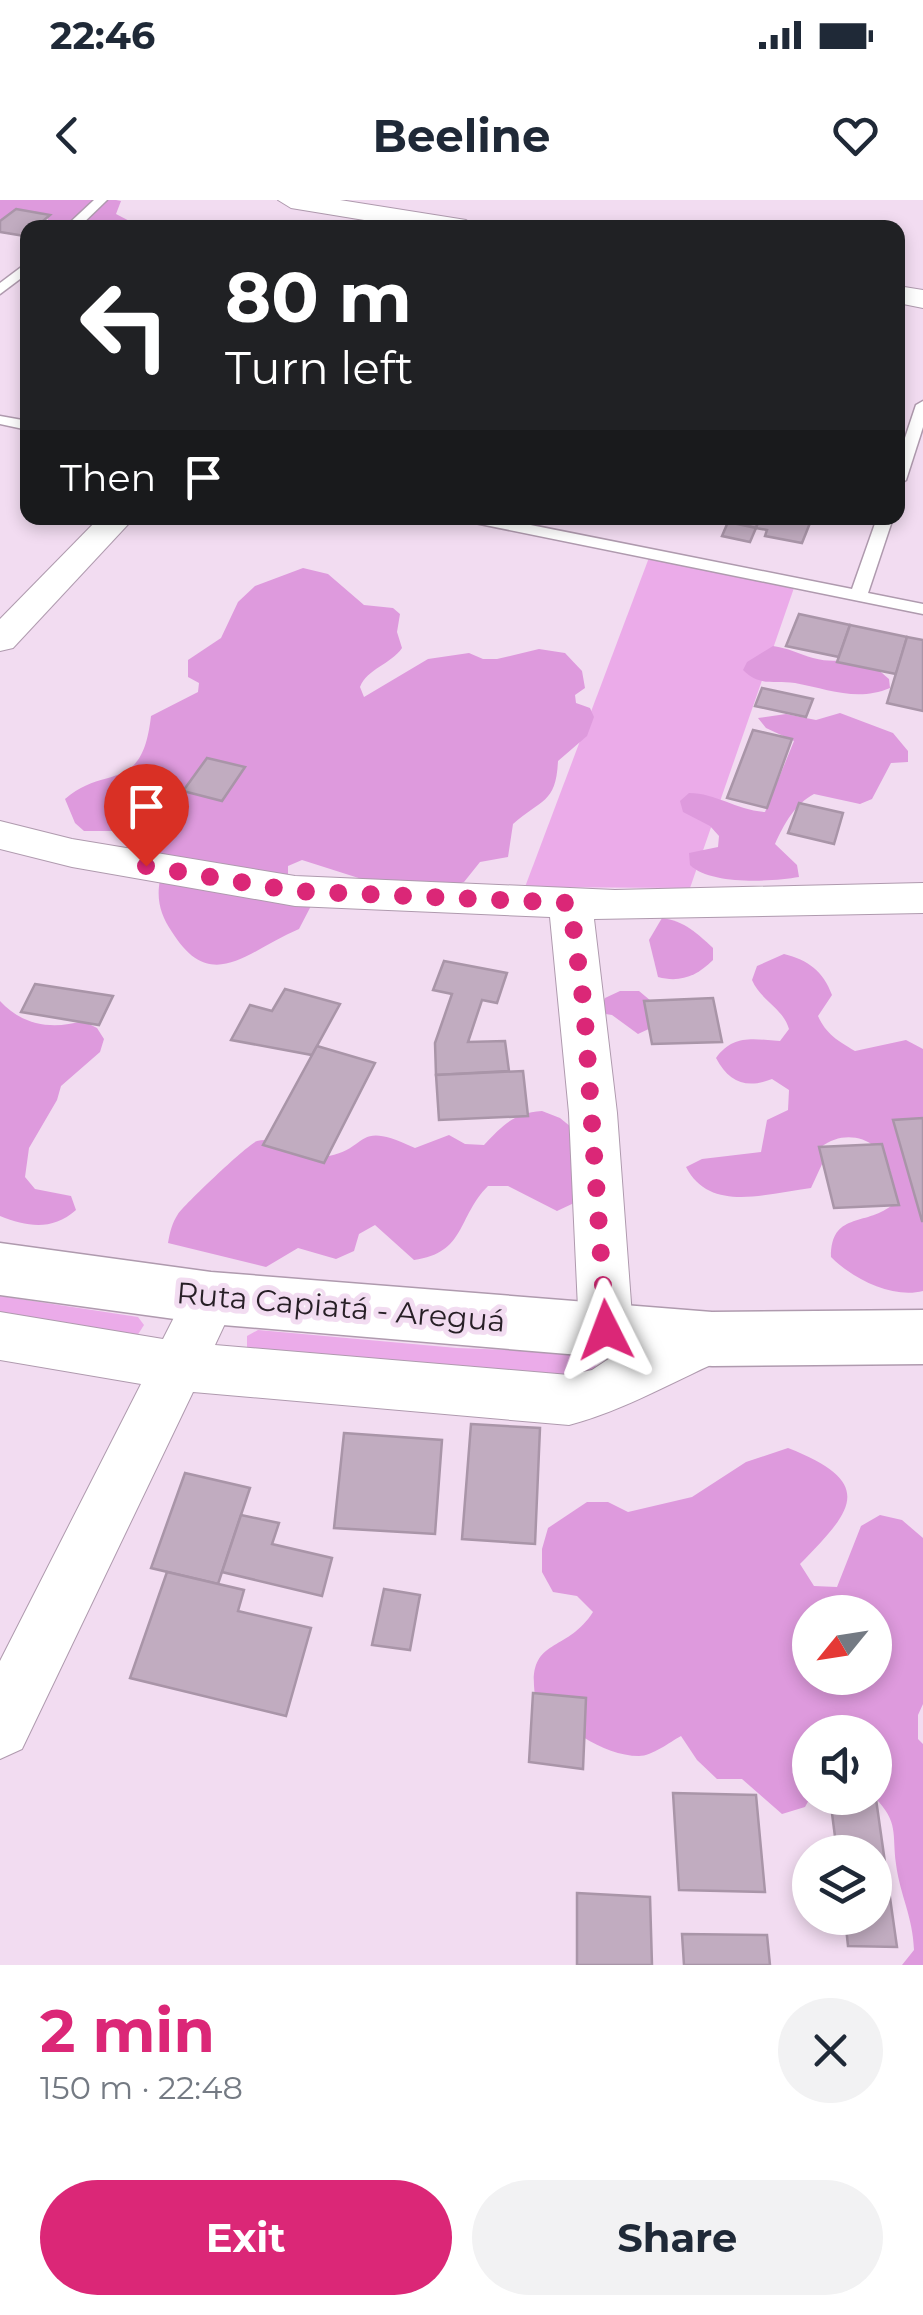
<!DOCTYPE html>
<html lang="en">
<head>
<meta charset="utf-8">
<style>
	body { margin:0; font-family:Montserrat,sans-serif; background:#f2f2f3; color:#1f2937; height:100vh; display:flex; flex-direction:column; font-size:38px; white-space:nowrap }
	* { box-sizing:border-box; margin:0 }
	p { font-size:32px; color:#747a83 }
	.icon { flex:none; width:55px; height:55px; fill:none; stroke:currentColor; stroke-width:2; stroke-linecap:round; stroke-linejoin:round }
	.map { position:relative; height:1765px; overflow:hidden }
	.drawer { display:flex; flex-direction:column; background:#fff; flex:1 }
	.drawer>* { flex:none }
	.banner { position:absolute; left:20px; top:20px; width:885px; height:305px; border-radius:20px; box-shadow:0 5px 15px #0003; background:#202124; color:#fff; overflow:hidden }
	.needle { width:65px; rotate:240deg }
	.buttons { position:absolute; left:792px; top:1395px; display:grid; gap:20px }
	.buttons a { display:grid; place-items:center; width:100px; height:100px; border-radius:50%; background:#fff; box-shadow:0 5px 15px #0003; font-size:50px }
	.pin { position:absolute; display:grid; place-items:center; width:85px; height:85px; color:#fff; margin:-102px -42px; border-radius:50% 50% 50% 0; rotate:-45deg; box-shadow:0 0 10px #0007 }
	.pin .icon { rotate:45deg }
	.me { position:absolute; width:110px; margin:-55px; rotate:357deg; stroke-linejoin:round; filter:drop-shadow(0 0 8px #0008) }
	.turn { display:flex; align-items:center; gap:35px; height:210px; padding:0 40px; font-size:45px }
	.turn .icon { width:130px; height:130px; stroke-width:2.5 }
	.turn b { display:block; font-size:70px; line-height:85px }
	.then { display:flex; align-items:center; height:95px; padding:0 40px; background:#0003; gap:20px; font-size:38px }
	.round { display:grid; place-items:center; flex:none; width:105px; height:105px; border-radius:52px; background:#f2f2f3 }
	.head { display:flex; align-items:center; justify-content:space-between; height:170px; padding:0 40px }
	h1 { font-size:60px; font-weight:700; line-height:75px; color:#db2777 }
	.button { display:flex; gap:20px; margin-top:auto; padding:20px 40px }
	.button a { flex:1; height:115px; border-radius:60px; background:#db2777; color:#fff; font-size:40px; font-weight:700; line-height:115px; text-align:center }
	.button a+a { background:#f2f2f3; color:#1f2937 }
	.status { display:flex; justify-content:space-between; align-items:center; height:70px; padding:0 50px; background:#fff; direction:ltr }
	.status svg { height:28px; fill:currentColor }
	header { display:flex; justify-content:space-between; align-items:center; height:130px; padding:0 40px; background:#fff; font-size:45px; font-weight:700 }
	.map>svg:first-child { display:block }
	.green { fill:#ebabe9 }
	.forest { fill:#de9add; fill-rule:evenodd }
	.building { fill:#c1acc0; stroke:#a995a8; stroke-width:2.5 }
	.lines { fill:none; stroke-linecap:round; stroke-linejoin:round }
	.service-casing { stroke:#af9aae; stroke-width:3 }
	.minor-casing { stroke:#af9aae; stroke-width:2 }
	.primary-casing { stroke:#af9aae; stroke-width:3 }
	.service { fill:#fff; fill-rule:evenodd }
	.minor { fill:#fff; fill-rule:evenodd }
	.primary { fill:#fff; fill-rule:evenodd }
	.route { stroke:#db2777; stroke-width:18; stroke-dasharray:0 32.4 }
	.labels { text-anchor:middle; dominant-baseline:central; stroke-width:10; stroke-linejoin:round; paint-order:stroke }
	.street-label { font-size:30px; fill:#271f26; stroke:#f2dcf1 }
</style>
</head>
<body>
<div class="status"><b>22:46</b><svg viewBox="0 0 49 12"><path d="M0 12V9h3v3zM5 12V6h3v6zM10 12V3h3v9zM15 12V0h3v12zM26 1h20v11H26zM47 4h2v5h-2z"/></svg></div>
<header><svg class="icon" aria-label="back" viewBox="0 0 24 24"><path d="M15 5l-7 7 7 7"/></svg>Beeline<svg class="icon" aria-label="heart" viewBox="0 0 24 24"><path d="M12 20l-8-8c-3-5 5-10 8-4 3-6 11-1 8 4z"/></svg></header>
<div class="map">
<svg width="923" height="1765" viewBox="0 0 923 1765">
	<rect width="100%" height="100%" fill="#f2dcf1"/>
	<g class="green">
		<polygon points="650,355 795,385 690,688 525,687"/>
		<polygon points="0,1096 138,1117 144,1125 135,1139 0,1122"/>
		<polygon points="258,1130 457,1148 585,1153 596,1162 595,1171 585,1178 247,1151 247,1136"/>
	</g>
	<g class="forest">
		<polygon points="0,0 116,0 121,1 116,14 141,27 47,27 48,18 29,13 0,20"/>
		<path d="M303,368L328,374L364,405L393,408L400,414L397,432L402,448C391,464 367,469 360,487L364,497L428,459L469,453L483,459H497L539,449L565,453L582,471L585,488L575,495L576,503L590,508L594,517L587,536L558,561C556,604 541,599 513,624L508,657L480,662L464,682L449,687L368,681L302,660L288,666V677L312,704L299,729C248,750 212,796 172,732C161,716 156,700 160,680L139,653V640L132,631H84L75,623L65,599C106,563 142,596 151,516L198,492L199,483L188,477V460L221,438L238,402L255,386Z"/>
		<path d="M773,446C788,448 799,454 813,458C845,467 856,448 889,479L890,488C857,502 828,489 795,483C774,480 760,487 743,470L747,462Z"/>
		<path d="M840,513L893,533L908,551V562L891,563L872,599L860,604L814,594C795,604 784,624 775,644L797,665L799,677C771,682 710,685 690,665L689,653L718,647L719,636L710,626L683,612L680,601L689,593C716,593 736,610 765,612L794,541L766,528L758,518L786,514L816,520Z"/>
		<path d="M662,718C684,721 697,733 713,748V760C697,776 680,783 658,777L649,740Z"/>
		<path d="M784,754C808,760 823,771 832,795L818,816C826,834 838,841 855,851L906,840L923,849V1091C893,1099 853,1079 831,1057C831,1012 865,1026 891,1006C891,996 893,983 891,973C883,939 847,927 821,947L823,962L811,988C768,993 710,1014 686,967L702,959L761,952L767,920L788,910L789,890L772,879C747,889 729,883 716,858C733,834 753,839 780,841L789,829C783,808 761,801 752,780L757,766Z"/>
		<polygon points="620,791 639,791 651,801 653,827 638,834 612,815 599,813 605,798"/>
		<path d="M0,801C22,825 51,830 83,821L97,828L104,839L100,852L61,886L57,900L29,948L25,977L35,989L71,996L76,1010C52,1031 28,1027 0,1016Z"/>
		<path d="M542,911L560,918L587,940L589,996L557,1011L508,986H488C457,1017 466,1053 414,1060L375,1025L359,1034L354,1051L336,1059L298,1048L266,1067L168,1043C170,1032 172,1023 178,1014C184,1005 249,943 257,941C281,935 300,960 323,957C372,950 352,918 415,948L449,935L465,944L484,945C503,925 514,913 542,911Z"/>
		<path d="M788,1248C877,1283 853,1310 800,1364L814,1386L837,1387L861,1326L880,1315L902,1320L923,1338V1504L918,1515V1539L923,1544V1765H902L914,1750C913,1717 900,1695 896,1664C892,1634 899,1622 875,1598V1532H810V1598L805,1607L782,1614L742,1579H717L697,1560L681,1536C670,1542 652,1556 639,1556C602,1556 562,1524 536,1502C524,1435 565,1456 593,1412L577,1396L553,1392L542,1372V1349L548,1328L587,1302H608L628,1312L692,1297L746,1262ZM810,1412H875V1478H810Z"/>
	</g>
	<g class="building">
		<polygon points="16,9 50,15 35,28 28,28 25,36 0,32 0,21"/>
		<polygon points="724,318 760,318 756,328 722,321"/>
		<polygon points="760,318 812,318 802,343 765,336 767,330 756,328"/>
		<polygon points="728,322 756,328 750,342 722,336"/>
		<polygon points="799,414 850,425 839,457 786,446"/>
		<polygon points="850,425 907,437 896,474 837,462"/>
		<polygon points="907,437 923,440 923,511 887,503"/>
		<polygon points="762,488 813,499 806,517 755,506"/>
		<polygon points="753,530 792,539 767,608 727,598"/>
		<polygon points="207,558 245,567 222,601 183,591"/>
		<polygon points="799,603 843,613 834,644 788,633"/>
		<polygon points="444,761 507,773 497,803 482,800 468,842 505,841 509,871 436,875 435,843 452,794 433,790"/>
		<polygon points="35,784 113,796 99,825 21,812"/>
		<polygon points="285,789 340,804 312,855 231,840 250,805 272,811"/>
		<polygon points="713,798 722,842 652,844 644,801"/>
		<polygon points="317,846 375,863 324,963 263,945"/>
		<polygon points="523,871 528,916 439,920 436,875"/>
		<polygon points="923,918 923,1021 922,1021 893,920"/>
		<polygon points="882,944 899,1005 834,1008 819,947"/>
		<polygon points="471,1224 540,1228 535,1344 462,1339"/>
		<polygon points="344,1233 442,1240 435,1334 334,1328"/>
		<polygon points="185,1273 250,1288 218,1384 151,1368"/>
		<polygon points="241,1315 279,1323 272,1344 332,1358 322,1396 222,1372"/>
		<polygon points="167,1372 244,1390 238,1411 311,1428 286,1516 130,1478"/>
		<polygon points="384,1389 420,1395 410,1450 372,1445"/>
		<polygon points="533,1493 586,1498 583,1569 529,1562"/>
		<polygon points="875,1592 897,1747 848,1746 845,1718 875,1718 875,1652 837,1652 830,1598 875,1598"/>
		<polygon points="673,1593 756,1595 765,1692 679,1690"/>
		<polygon points="577,1693 650,1697 652,1765 577,1765"/>
		<polygon points="682,1734 767,1735 770,1765 684,1765"/>
	</g>
	<g class="lines">
		<g class="service-casing">
			<g id="service">
				<polygon points="94,0 107,0 78,28 64,28"/>
				<polygon points="28,62 28,73 0,94 0,83"/>
				<polygon points="923,201 923,227 906,280 898,285 898,259 916,205"/>
				<polygon points="0,216 28,221 28,230 0,224"/>
				<polygon points="467,318 496,318 852,389 877,318 893,318 868,393 923,404 923,414 475,323"/>
			</g>
		</g>
		<g class="minor-casing">
			<g id="minor">
				<polygon points="278,0 340,0 466,20 479,28 413,28 291,8"/>
				<polygon points="898,86 923,90 923,108 898,103"/>
				<polygon points="99,318 134,318 13,448 0,451 0,419"/>
				<polygon points="0,621 72,639 295,676 615,690 923,683 923,713 594,719 617,913 633,1130 625,1147 606,1153 587,1147 579,1130 569,913 550,717 295,706 72,667 0,649"/>
				<path d="M211,1075L230,1082L237,1098L215,1145L569,1175L592,1170L613,1156L712,1115L731,1122L739,1139L731,1156C677,1179 626,1210 569,1225L193,1192L22,1549L0,1559V1461L141,1184L0,1160V1112L163,1139L192,1082Z"/>
			</g>
		</g>
		<g class="primary-casing">
			<polygon id="primary" points="0,1043 211,1072 712,1112 923,1110 923,1164 712,1166 211,1124 0,1095"/>
		</g>
		<use href="#service" class="service"/>
		<use href="#minor" class="minor"/>
		<use href="#primary" class="primary"/>
	</g>
	<g class="lines">
		<polyline class="route" points="146,666 294,691 570,703 584,806 606,1130"/>
	</g>
	<g class="labels">
		<g class="street-label">
			<text transform="translate(341 1107) rotate(5)">Ruta Capiatá - Areguá</text>
		</g>
	</g>
</svg>
<div class="buttons">
<a><svg class="needle" viewBox="-14 -14 28 28"><path d="M0-13l5 13h-10z" fill="#e53935"/><path d="M0 13l5-13h-10z" fill="#747a83"/></svg></a>
<a><svg class="icon" aria-label="sound" viewBox="0 0 24 24"><path d="M4 9h4l5-4v14l-5-4H4zM17 9q2 3 0 6"/></svg></a>
<a><svg class="icon" aria-label="layers" viewBox="0 0 24 24"><path d="M12 4l9 5-9 5-9-5zM3 14l9 5 9-5"/></svg></a>
</div>
<div class="pin" style="left:146px;top:666px;background:#d93025"><svg class="icon" aria-label="arrive" viewBox="0 0 24 24"><path d="M6 21V4h12l-3 4 3 4H6"/></svg></div>
<svg class="me" style="left:606px;top:1130px" viewBox="-20 -20 40 40"><path d="M0-17L14 15 0 8-14 15z" fill="#db2777" stroke="#fff" stroke-width="4"/></svg>
<div class="banner">
<div class="turn"><svg class="icon" aria-label="left" viewBox="0 0 24 24"><path d="M17 20v-9H6M10 6l-5 5 5 5"/></svg><div><b>80 m</b>Turn left</div></div>
<div class="then">Then<svg class="icon" aria-label="arrive" viewBox="0 0 24 24"><path d="M6 21V4h12l-3 4 3 4H6"/></svg></div>
</div>
</div>
<section class="drawer">
<div class="head"><div><h1>2 min</h1><p>150 m · 22:48</p></div><a class="round"><svg class="icon" aria-label="close" viewBox="0 0 24 24"><path d="M6 6l12 12M18 6L6 18"/></svg></a></div>
<div class="button"><a>Exit</a><a>Share</a></div>
</section>
</body>
</html>
